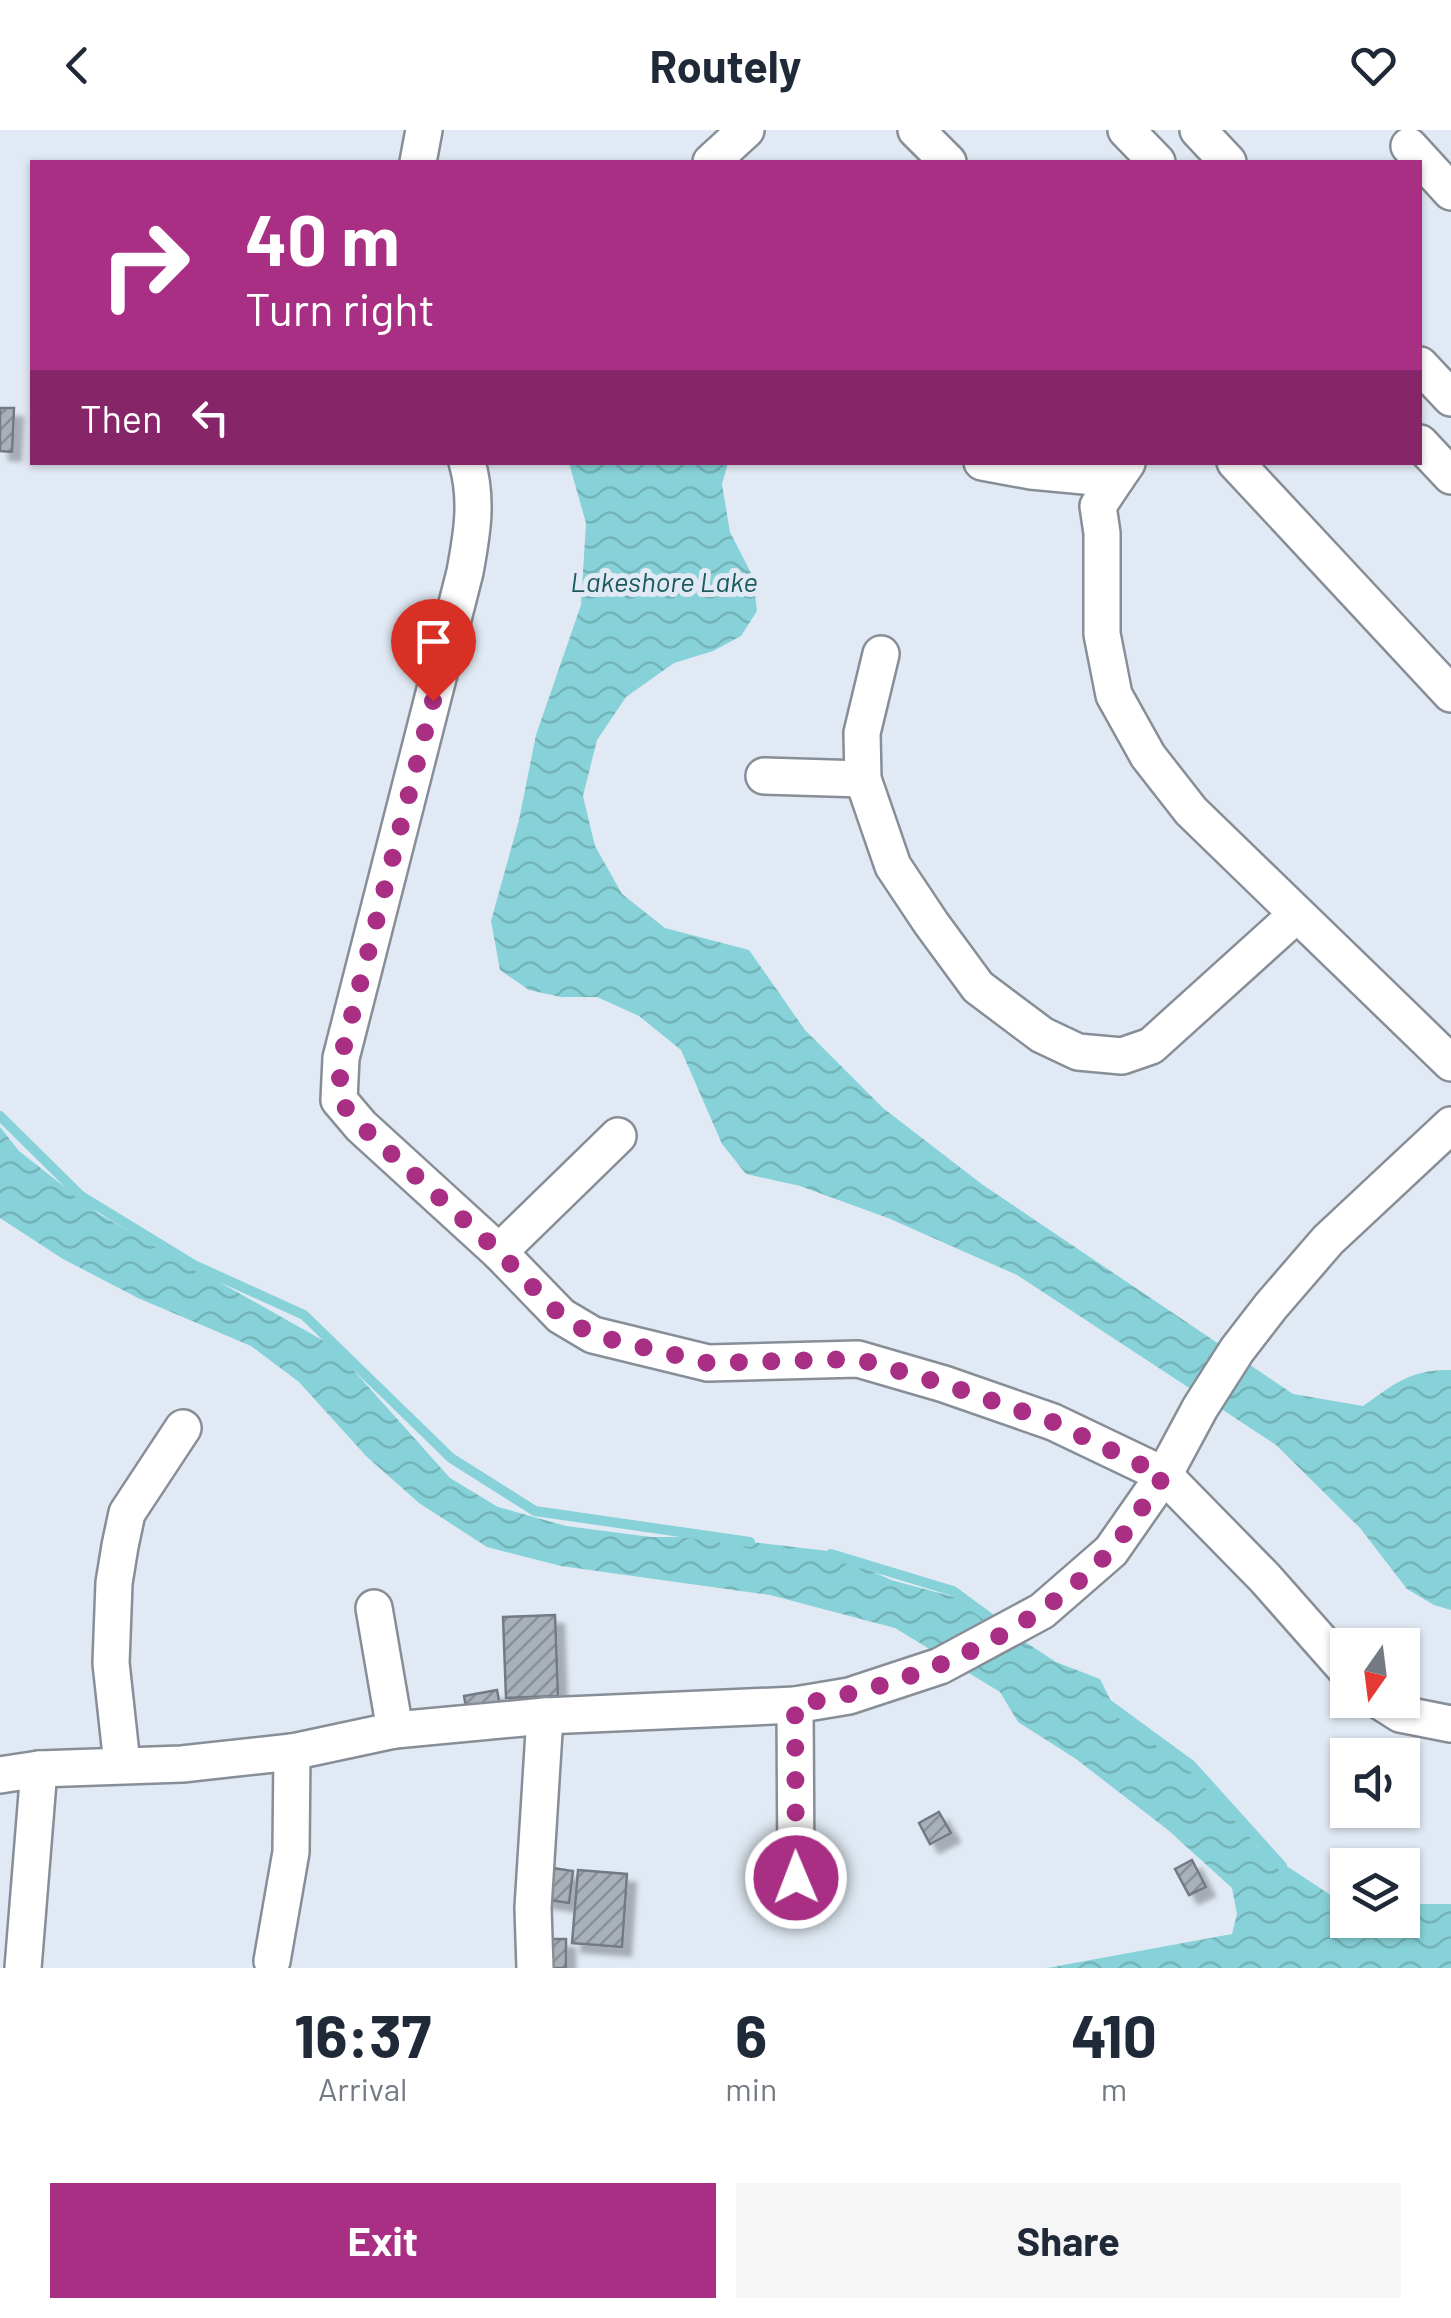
<!DOCTYPE html>
<html lang="en">
<head>
<meta charset="utf-8">
<style>
	body { margin:0; font-family:Barlow,sans-serif; background:#f6f6f7; color:#1f2937; height:100vh; display:flex; flex-direction:column; font-size:38px; white-space:nowrap }
	* { box-sizing:border-box; margin:0 }
	p { font-size:32px; color:#747a83 }
	.icon { flex:none; width:55px; height:55px; fill:none; stroke:currentColor; stroke-width:2; stroke-linecap:round; stroke-linejoin:round }
	.map { position:relative; height:1838px; overflow:hidden }
	.sheet { display:flex; flex-direction:column; background:#fff; flex:1 }
	.sheet>* { flex:none }
	.top-card { position:absolute; left:30px; top:30px; width:1392px; height:305px; border-radius:0px; box-shadow:0 2px 8px #0004; background:#a92f84; color:#fff; overflow:hidden }
	.needle { width:65px; rotate:194deg }
	.fabs { position:absolute; left:1330px; top:1498px; display:grid; gap:20px }
	.fabs a { display:grid; place-items:center; width:90px; height:90px; border-radius:0px; background:#fff; box-shadow:0 2px 8px #0004; font-size:50px }
	.pin { position:absolute; display:grid; place-items:center; width:85px; height:85px; color:#fff; margin:-102px -42px; border-radius:50% 50% 50% 0; rotate:-45deg; box-shadow:0 0 10px #0007 }
	.pin .icon { rotate:45deg }
	.me { position:absolute; width:110px; margin:-55px; rotate:359deg; stroke-linejoin:round; filter:drop-shadow(0 0 8px #0008) }
	.turn { display:flex; align-items:center; gap:35px; height:210px; padding:0 50px; font-size:45px }
	.turn .icon { width:130px; height:130px; stroke-width:2.5 }
	.turn b { display:block; font-size:70px; line-height:85px }
	.then { display:flex; align-items:center; height:95px; padding:0 50px; background:#0003; gap:20px; font-size:38px }
	.eta { display:flex; justify-content:space-evenly; align-items:center; height:170px; text-align:center }
	.eta b { font-size:60px; font-weight:700; line-height:70px }
	.button { display:flex; gap:20px; margin-top:auto; padding:20px 50px }
	.button a { flex:1; height:115px; border-radius:0px; background:#a92f84; color:#fff; font-size:40px; font-weight:700; line-height:115px; text-align:center }
	.button a+a { background:#f6f6f7; color:#1f2937 }
	header { display:flex; justify-content:space-between; align-items:center; height:130px; padding:0 50px; background:#fff; font-size:45px; font-weight:700 }
	.map>svg:first-child { display:block }
	.water { fill:url(#water-waves) }
	.lines { fill:none; stroke-linecap:round; stroke-linejoin:round }
	.stream { stroke:#86d2d8; stroke-width:10 }
	.building { fill:url(#building-hatch); stroke:#737a83; stroke-width:2.5; filter:url(#shadow) }
	.minor-casing { stroke:#878e97; stroke-width:40 }
	.minor { stroke:#fff; stroke-width:35 }
	.route { stroke:#a92f84; stroke-width:18; stroke-dasharray:0 32.4 }
	.labels { text-anchor:middle; dominant-baseline:central; stroke-width:10; stroke-linejoin:round; paint-order:stroke }
	.water-label { font-size:28px; font-style:italic; fill:#1b5b60; stroke:#e1eaf4 }
</style>
</head>
<body>
<header><svg class="icon" aria-label="back" viewBox="0 0 24 24"><path d="M15 5l-7 7 7 7"/></svg>Routely<svg class="icon" aria-label="heart" viewBox="0 0 24 24"><path d="M12 20l-8-8c-3-5 5-10 8-4 3-6 11-1 8 4z"/></svg></header>
<div class="map">
<svg width="1451" height="1838" viewBox="0 0 1451 1838">
	<defs>
		<pattern id="water-waves" width="16" height="10" patternUnits="userSpaceOnUse" patternTransform="scale(2.5)"><rect width="16" height="10" fill="#86d2d8"/><path d="M0 5q4-4 8 0t8 0" fill="none" stroke="#73b4b9"/></pattern>
		<pattern id="building-hatch" width="6" height="6" patternUnits="userSpaceOnUse" patternTransform="scale(2.5)"><rect width="6" height="6" fill="#a8b0b9"/><path d="M-1 1l2-2M0 6l6-6M5 7l2-2" fill="none" stroke="#888f96"/></pattern>
		<filter id="shadow"><feDropShadow dx="9" dy="9" stdDeviation="2.5" flood-color="#0004"/></filter>
	</defs>
	<rect width="100%" height="100%" fill="#e1eaf4"/>
	<g class="water">
		<path d="M569,333H728L722,354L730,402L753,447L757,481L741,506L713,521L674,533L626,567L597,610L583,666L595,716L622,764L665,798L749,820L805,900L883,978L983,1055L1293,1264L1363,1276C1394,1254 1411,1239 1451,1240V1480L1434,1475L1407,1459L1360,1398L1276,1315L1017,1145L888,1088L800,1056L746,1044L722,1014L681,920L639,886L597,867H561L529,860L500,840L491,791L519,690L536,605L581,475L586,393Z"/>
		<polygon points="0,997 19,1021 99,1084 331,1215 450,1348 498,1377 566,1396 651,1407 708,1407 828,1421 891,1450 958,1468 1056,1532 1100,1549 1116,1581 1198,1645 1258,1717 1332,1766 1347,1768 1348,1790 1402,1790 1403,1774 1451,1774 1451,1838 1047,1838 1232,1804 1237,1784 1232,1758 1168,1700 1076,1629 1018,1592 1000,1562 895,1498 770,1465 561,1436 487,1417 419,1373 366,1326 299,1252 251,1216 138,1168 63,1129 0,1088"/>
	</g>
	<g class="lines">
		<g class="stream">
			<polyline points="0,986 81,1066 194,1135 304,1185 451,1328 535,1381 750,1412"/>
			<polyline points="831,1424 953,1461 998,1494"/>
			<polyline points="1105,1572 1191,1635 1282,1736"/>
		</g>
	</g>
	<g class="building">
		<polygon points="0,278 14,278 12,322 0,321"/>
		<polygon points="555,1485 558,1566 506,1568 503,1487"/>
		<polygon points="497,1560 501,1581 468,1587 464,1566"/>
		<polygon points="939,1682 951,1703 930,1714 919,1693"/>
		<polygon points="1192,1730 1206,1757 1189,1765 1175,1739"/>
		<polygon points="546,1737 573,1741 569,1773 542,1769"/>
		<polygon points="578,1740 627,1744 622,1817 572,1813"/>
		<polygon points="543,1809 566,1809 566,1838 544,1838"/>
	</g>
	<g class="lines">
		<g class="minor-casing">
			<g id="minor">
				<polyline points="916,0 948,32"/>
				<polyline points="1126,0 1157,32"/>
				<polyline points="1198,0 1228,32"/>
				<polyline points="1409,16 1451,62"/>
				<polyline points="418,32 424,0"/>
				<polyline points="711,32 746,0"/>
				<polyline points="1420,235 1451,268"/>
				<polyline points="1420,313 1451,346"/>
				<path d="M467,332C478,370 472,404 465,442L341,928L339,970L361,996L499,1122L561,1186L593,1205L708,1233L858,1229L944,1254L1053,1292L1164,1345L1265,1448L1348,1542"/>
				<polyline points="982,332 1031,341 1116,349 1127,333"/>
				<polyline points="1235,332 1451,564"/>
				<polyline points="1116,349 1098,376 1102,403 1102,504 1114,565 1148,626 1191,681 1451,933"/>
				<polyline points="881,524 862,603 863,649 893,736 931,793 978,857 1042,905 1078,922 1122,926 1151,916 1296,785"/>
				<polyline points="764,646 863,649"/>
				<polyline points="499,1122 618,1006"/>
				<polyline points="374,1478 395,1600"/>
				<polyline points="1378,1570 1400,1584 1451,1594"/>
				<polyline points="795,1575 796,1749"/>
				<polyline points="122,1634 111,1533 114,1453 120,1416 127,1383 183,1298"/>
				<polyline points="0,1645 39,1639 182,1634 292,1622 395,1600 545,1586 795,1575 849,1566 940,1536 1042,1481 1111,1421 1164,1345 1200,1278 1237,1220 1271,1176 1328,1110 1451,995"/>
				<polyline points="272,1831 291,1722 292,1622"/>
				<polyline points="23,1838 39,1639"/>
				<polyline points="535,1838 533,1778 545,1586"/>
			</g>
		</g>
		<use href="#minor" class="minor"/>
	</g>
	<g class="lines">
		<path class="route" d="M433,571L341,928L339,970L361,996L499,1122L561,1186L593,1205L708,1233L858,1229L944,1254L1053,1292L1164,1346C1146,1370 1130,1399 1110,1421C1029,1508 910,1556 795,1575L796,1748"/>
	</g>
	<g class="labels">
		<g class="water-label">
			<text x="664" y="451">Lakeshore Lake</text>
		</g>
	</g>
</svg>
<div class="fabs">
<a><svg class="needle" viewBox="-14 -14 28 28"><path d="M0-13l5 13h-10z" fill="#e53935"/><path d="M0 13l5-13h-10z" fill="#747a83"/></svg></a>
<a><svg class="icon" aria-label="sound" viewBox="0 0 24 24"><path d="M4 9h4l5-4v14l-5-4H4zM17 9q2 3 0 6"/></svg></a>
<a><svg class="icon" aria-label="layers" viewBox="0 0 24 24"><path d="M12 4l9 5-9 5-9-5zM3 14l9 5 9-5"/></svg></a>
</div>
<div class="pin" style="left:433px;top:571px;background:#d93025"><svg class="icon" aria-label="arrive" viewBox="0 0 24 24"><path d="M6 21V4h12l-3 4 3 4H6"/></svg></div>
<svg class="me" style="left:796px;top:1748px" viewBox="-20 -20 40 40"><circle r="17" fill="#a92f84" stroke="#fff" stroke-width="3"/><path d="M0-11L8 9 0 5-8 9z" fill="#fff"/></svg>
<div class="top-card">
<div class="turn"><svg class="icon" aria-label="right" viewBox="0 0 24 24"><path d="M7 20v-9h11M14 6l5 5-5 5"/></svg><div><b>40 m</b>Turn right</div></div>
<div class="then">Then<svg class="icon" aria-label="left" viewBox="0 0 24 24"><path d="M17 20v-9H6M10 6l-5 5 5 5"/></svg></div>
</div>
</div>
<section class="sheet">
<div class="eta">
<div><b>16:37</b><p>Arrival</p></div>
<div><b>6</b><p>min</p></div>
<div><b>410</b><p>m</p></div>
</div>
<div class="button"><a>Exit</a><a>Share</a></div>
</section>
</body>
</html>
